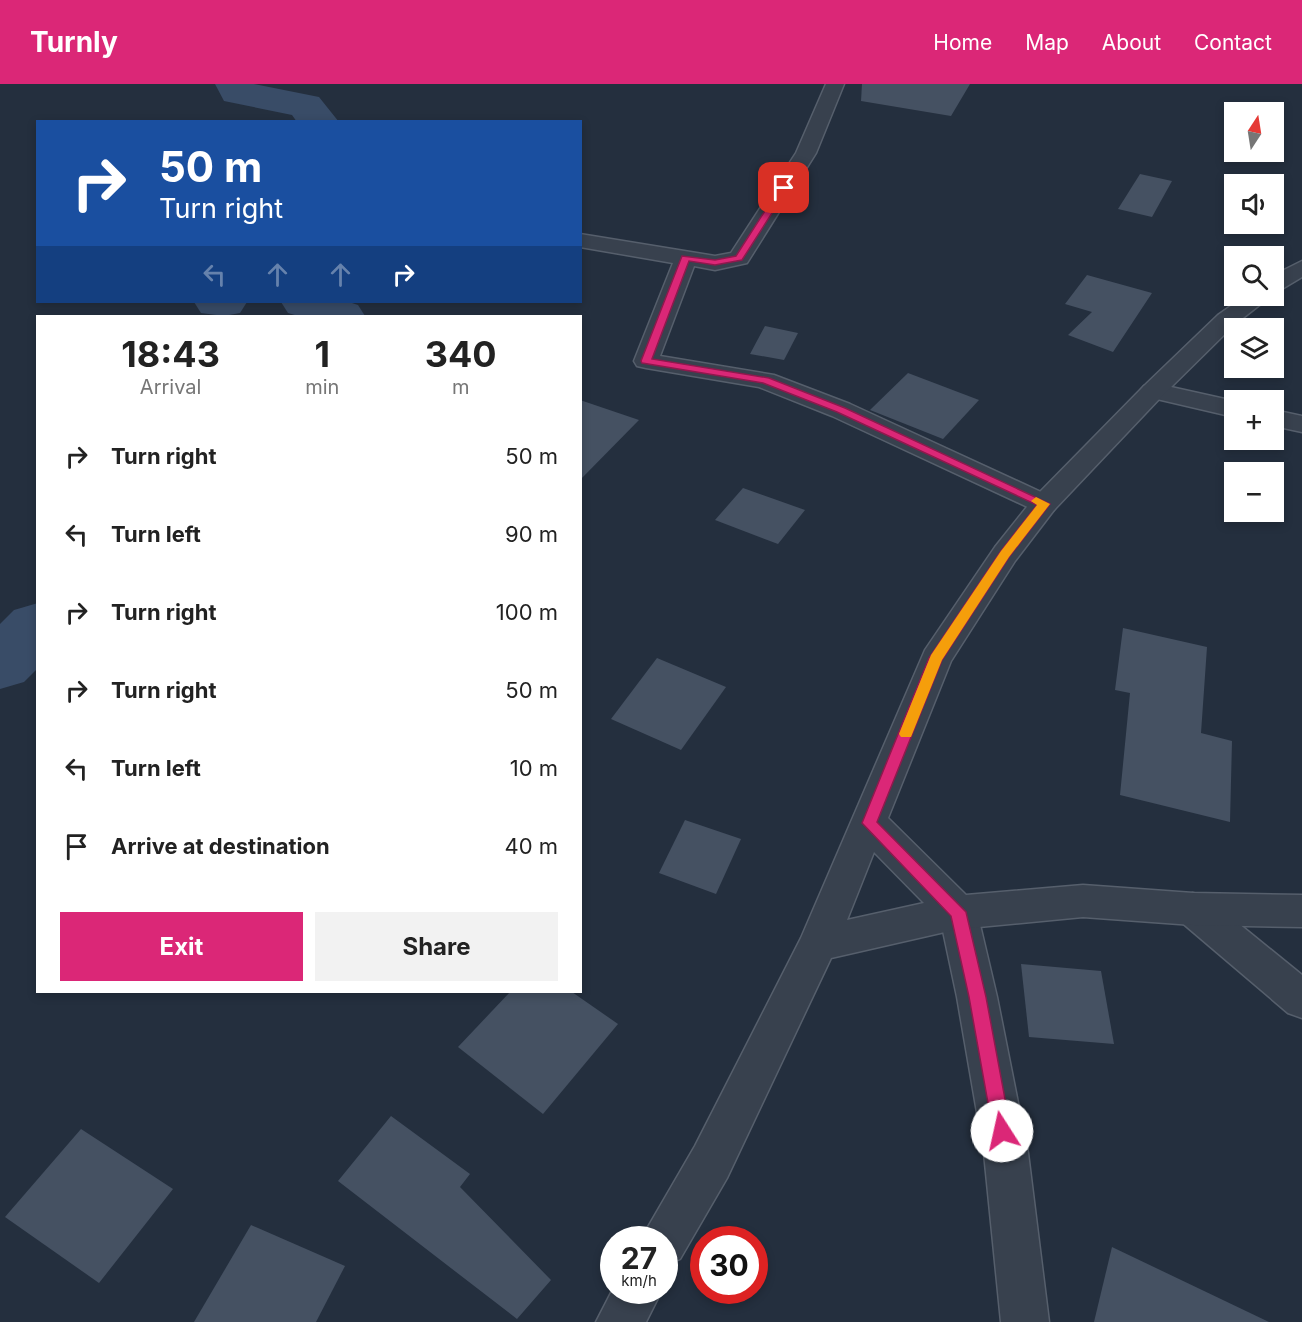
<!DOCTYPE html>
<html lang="en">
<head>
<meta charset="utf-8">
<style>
	body { margin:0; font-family:Inter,sans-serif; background:#f2f2f2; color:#222; height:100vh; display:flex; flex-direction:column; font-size:22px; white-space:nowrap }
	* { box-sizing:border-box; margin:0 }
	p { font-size:20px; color:#767676 }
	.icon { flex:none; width:33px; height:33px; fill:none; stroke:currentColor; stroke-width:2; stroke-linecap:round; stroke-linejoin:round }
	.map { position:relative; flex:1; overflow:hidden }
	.panel { position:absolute; left:36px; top:231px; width:546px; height:678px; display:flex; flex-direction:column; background:#fff; border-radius:0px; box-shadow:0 3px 9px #0003 }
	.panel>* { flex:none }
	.top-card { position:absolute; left:36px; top:36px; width:546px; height:183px; border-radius:0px; box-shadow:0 3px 9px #0003; background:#1a4fa0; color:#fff; overflow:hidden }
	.needle { width:39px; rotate:12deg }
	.tools { position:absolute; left:1224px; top:18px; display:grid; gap:12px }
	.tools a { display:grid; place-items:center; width:60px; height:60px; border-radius:0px; background:#fff; box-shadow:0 3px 9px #0003; font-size:30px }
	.speed { position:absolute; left:600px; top:1142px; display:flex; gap:12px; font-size:30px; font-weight:700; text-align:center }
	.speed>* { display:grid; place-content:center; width:78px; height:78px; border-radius:50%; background:#fff; box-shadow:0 3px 9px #0003; line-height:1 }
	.speed small { font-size:15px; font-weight:400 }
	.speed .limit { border:9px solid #d22; background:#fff; color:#111 }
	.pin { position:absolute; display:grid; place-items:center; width:51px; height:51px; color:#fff; margin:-26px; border-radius:12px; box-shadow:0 3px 9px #0006 }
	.me { position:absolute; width:66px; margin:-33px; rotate:350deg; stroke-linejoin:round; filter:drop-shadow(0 0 4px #0008) }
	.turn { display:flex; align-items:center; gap:21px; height:126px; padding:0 24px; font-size:27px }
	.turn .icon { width:78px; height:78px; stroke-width:2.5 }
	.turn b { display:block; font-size:42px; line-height:51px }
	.lanes { display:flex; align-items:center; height:57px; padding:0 24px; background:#0003; justify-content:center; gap:30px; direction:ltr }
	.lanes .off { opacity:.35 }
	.eta { display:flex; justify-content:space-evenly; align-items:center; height:102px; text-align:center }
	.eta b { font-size:36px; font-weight:700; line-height:42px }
	.action { display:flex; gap:12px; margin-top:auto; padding:12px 24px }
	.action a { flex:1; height:69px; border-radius:0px; background:#db2777; color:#fff; font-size:24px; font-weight:700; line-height:69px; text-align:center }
	.action a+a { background:#f2f2f2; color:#222 }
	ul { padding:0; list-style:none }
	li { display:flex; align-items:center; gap:18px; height:78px; padding:0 24px }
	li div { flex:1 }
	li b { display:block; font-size:22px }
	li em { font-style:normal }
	header { display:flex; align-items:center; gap:36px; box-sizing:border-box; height:84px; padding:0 30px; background:#db2777; color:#fff }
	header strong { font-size:28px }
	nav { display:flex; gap:33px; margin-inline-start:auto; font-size:21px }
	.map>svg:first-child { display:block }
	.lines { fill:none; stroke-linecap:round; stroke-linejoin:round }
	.river { fill:#394c67; fill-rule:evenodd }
	.building { fill:#455162 }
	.minor-casing { stroke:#565f6c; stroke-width:3 }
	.tertiary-casing { stroke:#565f6c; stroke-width:3 }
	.minor { fill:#38414e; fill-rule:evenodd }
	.tertiary { fill:#38414e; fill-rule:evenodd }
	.route { fill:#db2777; stroke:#8e194d; stroke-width:1.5 }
	.slow { fill:#f59e0b }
</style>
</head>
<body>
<header>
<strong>Turnly</strong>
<nav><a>Home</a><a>Map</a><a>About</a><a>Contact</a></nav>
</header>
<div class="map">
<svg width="1302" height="1238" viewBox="0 0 1302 1238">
	<rect width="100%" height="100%" fill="#242f3e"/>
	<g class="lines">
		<g class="river">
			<polygon points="215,0 254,0 319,13 339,38 297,38 292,31 224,17"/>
			<polygon points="194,218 247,218 240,229 224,232 201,229"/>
			<polygon points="281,218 349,218 358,221 365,232 298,232 288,229"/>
			<polygon points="38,519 38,584 24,598 0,605 0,540 14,526"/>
		</g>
	</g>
	<g class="building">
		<polygon points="862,0 970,0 951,32 861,17"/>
		<polygon points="1140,90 1172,97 1152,133 1118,125"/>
		<polygon points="1087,191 1152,209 1113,268 1068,251 1092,228 1065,220"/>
		<polygon points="765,242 798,249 784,276 750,270"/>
		<polygon points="908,289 979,316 943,355 870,326"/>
		<polygon points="580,316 639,336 580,396"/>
		<polygon points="743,404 805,426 778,460 715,436"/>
		<polygon points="1123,544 1207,563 1201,649 1232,657 1230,738 1120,711 1130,609 1115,606"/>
		<polygon points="657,574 726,603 681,666 611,635"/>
		<polygon points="685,736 741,755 716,810 659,789"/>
		<polygon points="1021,880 1101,887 1114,960 1029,953"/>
		<polygon points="510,908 572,908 618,940 543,1030 458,963"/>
		<polygon points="391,1032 470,1090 460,1103 551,1196 517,1235 338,1097"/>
		<polygon points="81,1045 173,1105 99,1199 5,1133"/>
		<polygon points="251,1141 345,1182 316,1238 194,1238"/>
		<polygon points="1112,1163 1269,1238 1094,1238"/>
	</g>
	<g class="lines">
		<g class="minor-casing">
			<g id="minor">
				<polygon points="826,0 844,0 816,69 747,179 715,186 694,182 660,272 774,291 850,320 1054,414 1058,420 1054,426 1044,429 1034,426 832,332 759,303 646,284 637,282 634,277 673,179 580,163 580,150 715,172 731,169 796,69"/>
				<polygon points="1153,299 1234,317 1234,333 1144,312 1140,307 1144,302"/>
				<polygon points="1274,326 1302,332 1302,348 1274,342"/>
				<polygon points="1193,809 1206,813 1302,891 1302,934 1288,929 1180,837 1174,825 1180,813"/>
				<polygon points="958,811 971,816 977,828 997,913 1028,1069 1049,1238 1001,1238 984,1069 957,913 939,828 945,816"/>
			</g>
		</g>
		<g class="tertiary-casing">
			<g id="tertiary">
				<polygon points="1302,177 1302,193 1282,205 1274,207 1274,191"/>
				<path d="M1245,212H1271L1234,241L1162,312L1054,426L1015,477L951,577L888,734L966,811L1083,801L1193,809L1302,811V843L1193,841L1083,833L958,845L831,874L727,1094L680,1175L664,1182V1155H643L648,1143L695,1062L801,854L925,566L995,463L1034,414L1144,302L1218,231ZM874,768L924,819L847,836Z"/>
				<polygon points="614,1203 614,1206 662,1206 646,1238 596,1238"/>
			</g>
		</g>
		<use href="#minor" class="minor"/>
		<use href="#tertiary" class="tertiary"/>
	</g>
	<polygon class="route" points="781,102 788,104 742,176 715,181 689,177 652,275 769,294 845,324 1050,420 1009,473 942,576 877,738 966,828 986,913 1011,1047 1008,1053 1002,1056 995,1053 993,1047 969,913 951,832 862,739 929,574 1001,467 1037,421 837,328 763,299 642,279 641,277 682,172 715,176 736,172"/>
	<polygon class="slow" points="1036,413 1050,420 1009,473 942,576 911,653 901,653 899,650 931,571 1001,467 1037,421 1031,417"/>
</svg>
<div class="tools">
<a><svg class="needle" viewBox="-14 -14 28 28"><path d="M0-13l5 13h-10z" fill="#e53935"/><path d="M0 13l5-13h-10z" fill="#767676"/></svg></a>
<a><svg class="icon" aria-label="sound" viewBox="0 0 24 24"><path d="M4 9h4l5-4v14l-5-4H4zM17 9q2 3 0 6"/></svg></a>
<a><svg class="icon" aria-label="search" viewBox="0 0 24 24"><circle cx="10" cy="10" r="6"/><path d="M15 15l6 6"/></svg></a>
<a><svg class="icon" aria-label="layers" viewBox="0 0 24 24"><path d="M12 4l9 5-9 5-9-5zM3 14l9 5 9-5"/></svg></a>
<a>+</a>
<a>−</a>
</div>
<div class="speed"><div>27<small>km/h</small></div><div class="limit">30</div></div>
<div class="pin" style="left:784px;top:104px;background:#d93025"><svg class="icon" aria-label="arrive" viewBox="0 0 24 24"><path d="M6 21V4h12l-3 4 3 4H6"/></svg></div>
<svg class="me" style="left:1002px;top:1047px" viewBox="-20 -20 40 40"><circle r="19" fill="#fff"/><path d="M0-13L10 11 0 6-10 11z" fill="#db2777"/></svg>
<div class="top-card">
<div class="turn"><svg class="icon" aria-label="right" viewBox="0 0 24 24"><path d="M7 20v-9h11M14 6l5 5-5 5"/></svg><div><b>50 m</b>Turn right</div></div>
<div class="lanes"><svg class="icon off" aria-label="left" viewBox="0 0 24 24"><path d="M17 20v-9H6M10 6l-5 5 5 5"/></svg><svg class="icon off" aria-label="ahead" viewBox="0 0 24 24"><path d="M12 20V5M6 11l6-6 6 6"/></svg><svg class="icon off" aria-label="ahead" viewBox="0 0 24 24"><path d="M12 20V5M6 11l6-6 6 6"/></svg><svg class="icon" aria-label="right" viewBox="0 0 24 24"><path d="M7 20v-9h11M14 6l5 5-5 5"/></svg></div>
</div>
<section class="panel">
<div class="eta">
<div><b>18:43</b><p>Arrival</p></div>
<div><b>1</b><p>min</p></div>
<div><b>340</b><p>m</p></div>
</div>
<ul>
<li><svg class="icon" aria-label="right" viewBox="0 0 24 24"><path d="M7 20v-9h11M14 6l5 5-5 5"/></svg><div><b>Turn right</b></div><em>50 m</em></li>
<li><svg class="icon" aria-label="left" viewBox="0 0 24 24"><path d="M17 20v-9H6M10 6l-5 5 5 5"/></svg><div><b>Turn left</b></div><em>90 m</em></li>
<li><svg class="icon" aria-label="right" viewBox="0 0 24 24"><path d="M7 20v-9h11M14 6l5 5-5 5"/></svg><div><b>Turn right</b></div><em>100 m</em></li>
<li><svg class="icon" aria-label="right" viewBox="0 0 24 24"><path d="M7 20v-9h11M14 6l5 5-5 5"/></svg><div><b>Turn right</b></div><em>50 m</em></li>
<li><svg class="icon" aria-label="left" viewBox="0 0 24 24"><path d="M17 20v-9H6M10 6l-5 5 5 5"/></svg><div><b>Turn left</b></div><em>10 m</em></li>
<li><svg class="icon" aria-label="arrive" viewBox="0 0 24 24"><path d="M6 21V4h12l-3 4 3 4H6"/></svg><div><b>Arrive at destination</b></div><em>40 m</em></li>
</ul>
<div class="action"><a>Exit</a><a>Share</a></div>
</section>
</div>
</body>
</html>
